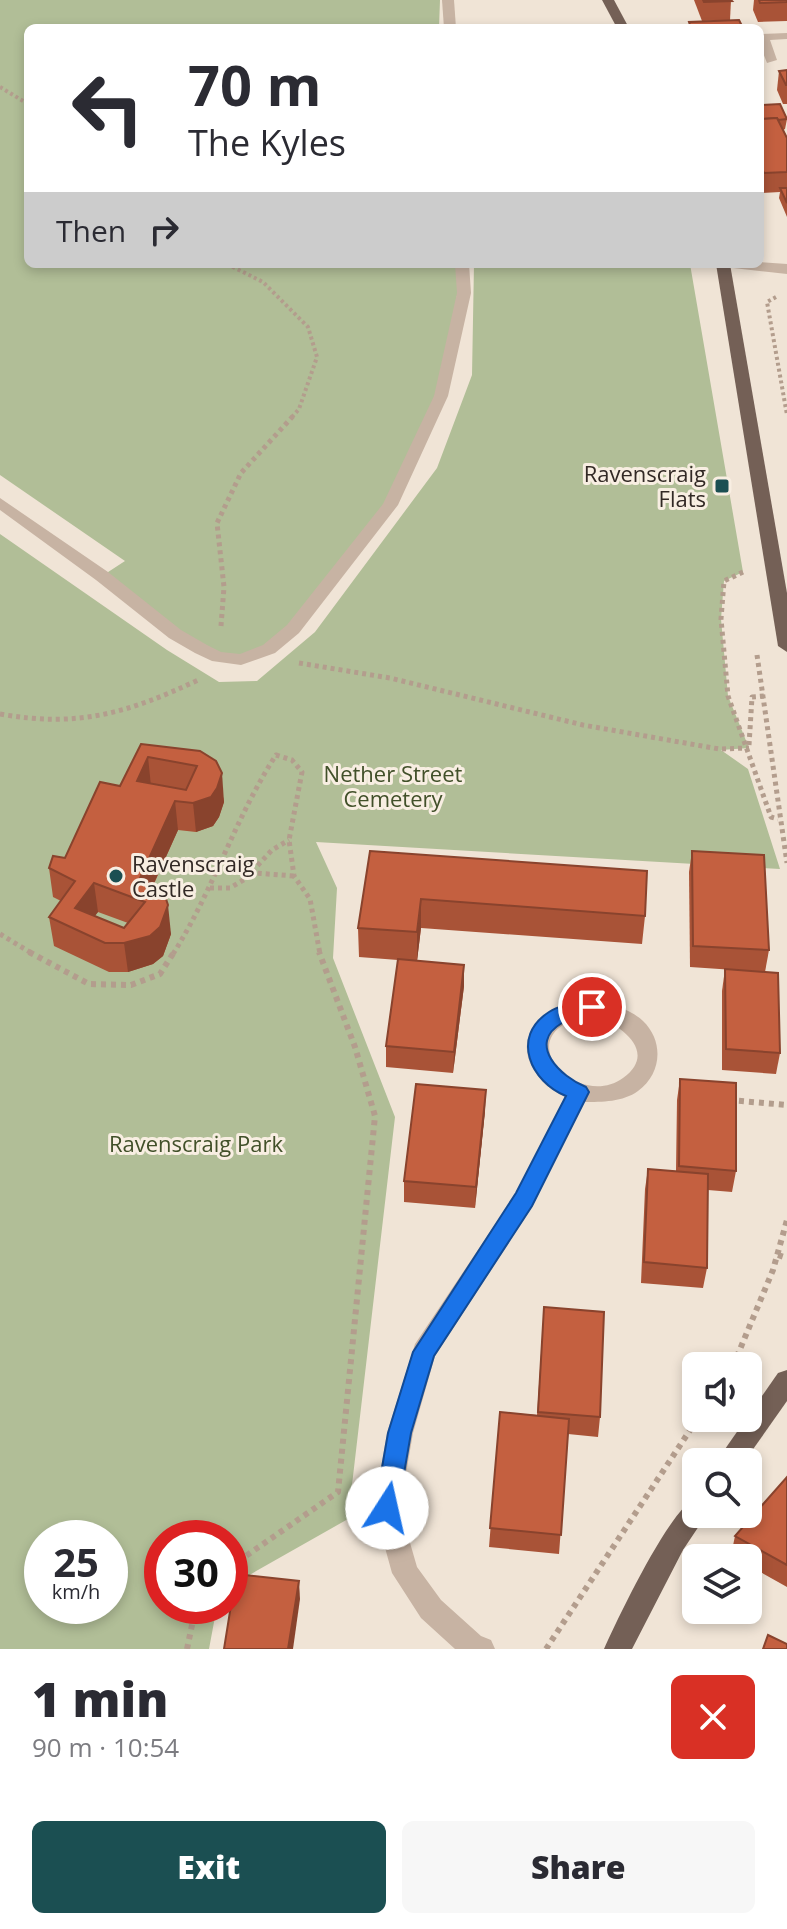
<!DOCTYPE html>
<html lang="en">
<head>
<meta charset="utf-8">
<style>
	body { margin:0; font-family:"Open Sans",sans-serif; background:#f7f7f7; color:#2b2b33; height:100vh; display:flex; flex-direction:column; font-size:30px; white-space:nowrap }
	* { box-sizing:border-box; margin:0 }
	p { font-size:26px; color:#7c7c81 }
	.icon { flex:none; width:44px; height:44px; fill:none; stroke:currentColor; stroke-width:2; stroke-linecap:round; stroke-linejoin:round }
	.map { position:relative; height:1649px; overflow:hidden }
	.sheet { display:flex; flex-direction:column; background:#fff; flex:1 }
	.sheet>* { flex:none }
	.top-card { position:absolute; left:24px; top:24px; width:740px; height:244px; border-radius:12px; box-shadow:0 4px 12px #0003; background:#fff; color:#2b2b33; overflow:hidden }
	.fabs { position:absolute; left:682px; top:1352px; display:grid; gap:16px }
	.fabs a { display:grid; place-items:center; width:80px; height:80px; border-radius:12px; background:#fff; box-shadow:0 4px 12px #0003; font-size:40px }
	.speed { position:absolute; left:24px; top:1520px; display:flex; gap:16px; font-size:40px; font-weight:700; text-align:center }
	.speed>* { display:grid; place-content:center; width:104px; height:104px; border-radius:50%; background:#fff; box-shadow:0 4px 12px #0003; line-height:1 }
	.speed small { font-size:20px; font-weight:400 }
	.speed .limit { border:12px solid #d22; background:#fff; color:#111 }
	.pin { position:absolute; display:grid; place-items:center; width:68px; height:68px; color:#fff; margin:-34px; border:4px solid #fff; border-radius:50%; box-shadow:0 2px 8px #0007 }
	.me { position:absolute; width:88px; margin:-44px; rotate:10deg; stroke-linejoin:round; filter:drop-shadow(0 0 6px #0008) }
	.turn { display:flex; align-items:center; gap:28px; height:168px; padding:0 32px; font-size:36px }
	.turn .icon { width:104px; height:104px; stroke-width:2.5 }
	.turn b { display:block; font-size:56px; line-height:68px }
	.then { display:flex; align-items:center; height:76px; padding:0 32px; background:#0003; gap:16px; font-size:30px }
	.round { display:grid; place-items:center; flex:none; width:84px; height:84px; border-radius:12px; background:#f7f7f7 }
	.overview { display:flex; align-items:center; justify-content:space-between; height:136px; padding:0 32px }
	h1 { font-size:48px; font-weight:800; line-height:60px }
	.action { display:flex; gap:16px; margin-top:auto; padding:16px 32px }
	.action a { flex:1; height:92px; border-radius:12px; background:#1b4f52; color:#fff; font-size:32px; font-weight:800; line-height:92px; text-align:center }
	.action a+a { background:#f7f7f7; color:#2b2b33 }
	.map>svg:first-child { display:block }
	.green { fill:#b1be97; fill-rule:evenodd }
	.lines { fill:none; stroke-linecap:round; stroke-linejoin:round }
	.path-far2 { stroke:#b39d8d; stroke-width:4; stroke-dasharray:3 3; stroke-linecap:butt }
	.path-far1 { stroke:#b39d8d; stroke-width:5; stroke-dasharray:4 4; stroke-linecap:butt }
	.path { stroke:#b39d8d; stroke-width:6; stroke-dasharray:5 5; stroke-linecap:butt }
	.service { fill:#c7b3a3; fill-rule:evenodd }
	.minor { fill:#c7b3a3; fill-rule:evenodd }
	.primary { fill:#746056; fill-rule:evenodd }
	.wall { fill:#a95337; fill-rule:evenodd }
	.shaded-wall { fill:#89432d }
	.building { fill:#c46040; stroke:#89432d; stroke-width:2; fill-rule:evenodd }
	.route { fill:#1a73e8; stroke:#114b97; stroke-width:2 }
	.poi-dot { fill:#1b4f52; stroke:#f8eee2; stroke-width:3 }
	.labels { text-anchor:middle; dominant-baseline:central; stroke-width:6; stroke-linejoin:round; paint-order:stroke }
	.poi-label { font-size:22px; fill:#322925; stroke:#f8eee2; text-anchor:end }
	.park-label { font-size:22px; fill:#415029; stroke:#f8eee2 }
</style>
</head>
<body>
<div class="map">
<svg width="787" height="1649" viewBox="0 0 787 1649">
	<rect width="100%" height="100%" fill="#f0e4d6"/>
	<g class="green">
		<polygon points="0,0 440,0 439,28 28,28 28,264 462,264 441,396 390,505 293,629 241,660 218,657 102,576 125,561 0,475"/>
		<path d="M474,264H690L743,572L724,581L721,619L728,696L749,748L721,750L748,769L780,869L316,842L337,888L333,958L395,1117L348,1519L230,1586V1538H162V1606H217L209,1649H0V534L167,650L219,682L257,681L315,632L437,468L472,375ZM42,1538H110V1606H42Z"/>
	</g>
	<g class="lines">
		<g class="path-far2">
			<polyline points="0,87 28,104"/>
			<polyline points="227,264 263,282 308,327 317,357 299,409 292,417"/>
			<polyline points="776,297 767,302 787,415"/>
		</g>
		<g class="path-far1">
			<polyline points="743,572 724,581 721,619 728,696 771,817 778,819"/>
			<polyline points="221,626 224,587 217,523 241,473 294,415"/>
			<polyline points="757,655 787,863"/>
			<polyline points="299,663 390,678 583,725 719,749 749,748"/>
			<path d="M0,714C78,728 128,713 198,680"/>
			<polyline points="749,745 752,697 764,696"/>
			<polyline points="162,866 294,876"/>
			<polyline points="210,888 230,888 245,879 272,850 289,840"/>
			<polyline points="0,934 33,954"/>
			<path d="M173,954C213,891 235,818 276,755L292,760L302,772L289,840L294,876L310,899L320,954"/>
		</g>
		<g class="path">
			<polyline points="29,952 89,984 131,985 160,974 174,952"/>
			<polyline points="729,1100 787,1105"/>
			<polyline points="778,1255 787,1258"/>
			<polyline points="733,1366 773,1270 787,1220"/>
			<polyline points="230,1567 338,1492 375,1116 355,1047 319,952"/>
			<polyline points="187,1649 196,1606"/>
			<polyline points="546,1649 698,1418"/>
		</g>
		<g class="service">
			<polygon points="442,0 454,0 456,28 444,28"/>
			<polygon points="787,33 787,39 770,40 777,60 767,63 760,45 760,34"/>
			<polygon points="455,264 469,264 471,293 448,396 398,505 299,633 275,653 241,665 212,661 195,653 169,638 96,580 0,510 0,498 108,572 181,630 207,645 221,652 240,654 263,645 287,625 383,504 434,396 457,293"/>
		</g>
		<g class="minor">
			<polygon points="760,262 787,264 787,274 733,268 726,264"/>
			<path d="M592,999C610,1004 629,1008 643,1021C664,1041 662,1074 638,1091C623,1102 602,1102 584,1102L532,1207L435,1356L413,1433L400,1508L417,1567L441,1600L481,1636L491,1640L495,1649H455L421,1618L392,1573L374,1508L387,1433L415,1344L516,1193L565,1097C550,1090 540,1081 532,1067C511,1025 558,1005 592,999ZM592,1015C618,1023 660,1051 623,1078C576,1112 501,1031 592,1015Z"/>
		</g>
		<g class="primary">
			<polygon points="602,0 614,0 629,28 617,28"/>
			<polygon points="716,264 730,264 787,593 787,652 778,646"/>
			<polygon points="787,1370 787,1401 744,1462 716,1462 778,1373"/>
			<path d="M696,1498V1514H707L683,1550L632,1649H604C617,1620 670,1508 696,1498Z"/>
		</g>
	</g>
	<g class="wall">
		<polygon points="694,0 731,0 730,20 702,21"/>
		<polygon points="754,0 787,0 787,21 758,22 753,10"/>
		<polygon points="787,70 787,104 783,104 777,90 779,71"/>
		<polygon points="760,91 763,97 762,105 787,119 785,129 783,130 787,138 787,217 779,198 780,192 762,193 760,189"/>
		<path d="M141,744L216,761L224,802L219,817L213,826L196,832L178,830L153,886L171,934L163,956L153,964L128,972H109L54,946L49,917L61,901L53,897L49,868L65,858L120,786ZM98,912L128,923L124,928L94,916Z"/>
		<polygon points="370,851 645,916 642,944 421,928 417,961 464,986 453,1073 386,1067 386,1046 398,960 359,957 358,928"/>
		<polygon points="692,851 769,950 765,972 690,967 689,872"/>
		<polygon points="725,969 780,1053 776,1074 722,1070 722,991"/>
		<polygon points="680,1079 736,1171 732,1192 708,1190 707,1268 703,1288 641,1283 645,1189 648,1169 676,1171 677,1100"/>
		<polygon points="485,1111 475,1208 404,1202 404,1181"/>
		<polygon points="544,1307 600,1417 598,1437 568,1434 559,1554 489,1547 500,1412 537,1415"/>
		<polygon points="787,1477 787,1587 748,1565 748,1558 736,1558 731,1555 735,1536"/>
	</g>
	<g class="shaded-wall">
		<polygon points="148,757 151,786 137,781"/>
		<polygon points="222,773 224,802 219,817 213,826 196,832 193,803"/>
		<polygon points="175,801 178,830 145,903 140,878"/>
		<polygon points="94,883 98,912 83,932 75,908"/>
		<polygon points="421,899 421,928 417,961 417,932"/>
		<polygon points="168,905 171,934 163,956 153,964 128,972 124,943"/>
		<polygon points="464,965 464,986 453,1073 454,1052"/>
		<polygon points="486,1090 485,1111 475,1208 476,1187"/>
		<polygon points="299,1581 300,1599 293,1649 288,1649"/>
	</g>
	<g class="building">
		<polygon points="703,0 731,0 732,1 704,2"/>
		<polygon points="759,0 787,0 787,2 760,3"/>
		<polygon points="739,20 743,28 691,28 689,22"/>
		<polygon points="787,70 787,85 786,85 779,71"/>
		<polygon points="780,104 787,119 778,120 777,118 760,119 760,105"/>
		<polygon points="777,118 787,138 787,172 764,173 760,164 760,119"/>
		<polygon points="780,188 787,188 787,203"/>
		<path d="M141,744L200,751L216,761L222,773L217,788L211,797L193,803L175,801L140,878L164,893L168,905L160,927L150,936L124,943H105L49,917L75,881L49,868L53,856L65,858L100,782L120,786ZM148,757L197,766L186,790L137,781ZM94,883L145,902L124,928L75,908Z"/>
		<polygon points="370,851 647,871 645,916 421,899 417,932 358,928"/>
		<polygon points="692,851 764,855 769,950 693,946"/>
		<polygon points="398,959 464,965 454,1052 386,1046"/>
		<polygon points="725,969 778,973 780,1053 726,1049"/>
		<polygon points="680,1079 736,1083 736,1171 679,1166"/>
		<polygon points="416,1084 486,1090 476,1187 404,1181"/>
		<polygon points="648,1169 708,1174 707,1268 644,1262"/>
		<polygon points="544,1307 604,1312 600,1417 538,1412"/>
		<polygon points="500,1412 569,1419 561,1535 490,1528"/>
		<polygon points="787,1477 787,1565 735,1536"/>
		<polygon points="236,1574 299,1581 288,1649 224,1649"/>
		<polygon points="768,1635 787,1644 787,1649 763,1649"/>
	</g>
	<path class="route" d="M592,1000L599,1002L602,1007L599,1013C587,1016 573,1017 562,1023C526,1044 561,1077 586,1087L589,1092L532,1206L434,1356L411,1433L398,1508L395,1516L387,1519L378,1516L375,1508L388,1433L413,1352L516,1193L566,1096C531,1082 510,1037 549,1012C561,1004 578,1003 592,1000Z"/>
	<g class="poi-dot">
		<rect x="714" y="478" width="16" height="16" rx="4"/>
		<circle cx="116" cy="876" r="8"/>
	</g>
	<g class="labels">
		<g class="poi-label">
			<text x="706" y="473">Ravenscraig<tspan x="706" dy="25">Flats</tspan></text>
			<text x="132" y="863" text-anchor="start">Ravenscraig<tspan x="132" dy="25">Castle</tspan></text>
		</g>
		<g class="park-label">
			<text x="393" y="773">Nether Street<tspan x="393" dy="25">Cemetery</tspan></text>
			<text x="196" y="1143">Ravenscraig Park</text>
		</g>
	</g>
</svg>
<div class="fabs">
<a><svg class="icon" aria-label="sound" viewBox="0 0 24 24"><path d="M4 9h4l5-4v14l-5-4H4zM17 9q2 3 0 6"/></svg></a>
<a><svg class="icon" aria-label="search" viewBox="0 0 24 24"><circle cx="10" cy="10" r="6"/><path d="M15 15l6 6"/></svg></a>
<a><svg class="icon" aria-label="layers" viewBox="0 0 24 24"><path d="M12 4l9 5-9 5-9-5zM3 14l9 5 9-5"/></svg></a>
</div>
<div class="speed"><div>25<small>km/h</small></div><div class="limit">30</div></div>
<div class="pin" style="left:592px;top:1007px;background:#d93025"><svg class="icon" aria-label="arrive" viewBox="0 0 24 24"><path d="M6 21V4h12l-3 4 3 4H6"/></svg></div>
<svg class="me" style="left:387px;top:1508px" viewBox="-20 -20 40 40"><circle r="19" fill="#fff"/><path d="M0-13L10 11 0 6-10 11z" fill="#1a73e8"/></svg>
<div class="top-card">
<div class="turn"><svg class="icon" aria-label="left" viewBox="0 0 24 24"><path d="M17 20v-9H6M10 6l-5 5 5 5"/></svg><div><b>70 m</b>The Kyles</div></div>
<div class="then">Then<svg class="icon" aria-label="right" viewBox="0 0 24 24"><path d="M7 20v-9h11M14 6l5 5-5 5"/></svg></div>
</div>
</div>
<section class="sheet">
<div class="overview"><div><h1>1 min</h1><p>90 m · 10:54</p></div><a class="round" style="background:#d93025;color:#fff"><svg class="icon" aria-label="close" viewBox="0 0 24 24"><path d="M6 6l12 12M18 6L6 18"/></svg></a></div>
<div class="action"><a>Exit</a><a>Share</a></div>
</section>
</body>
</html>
